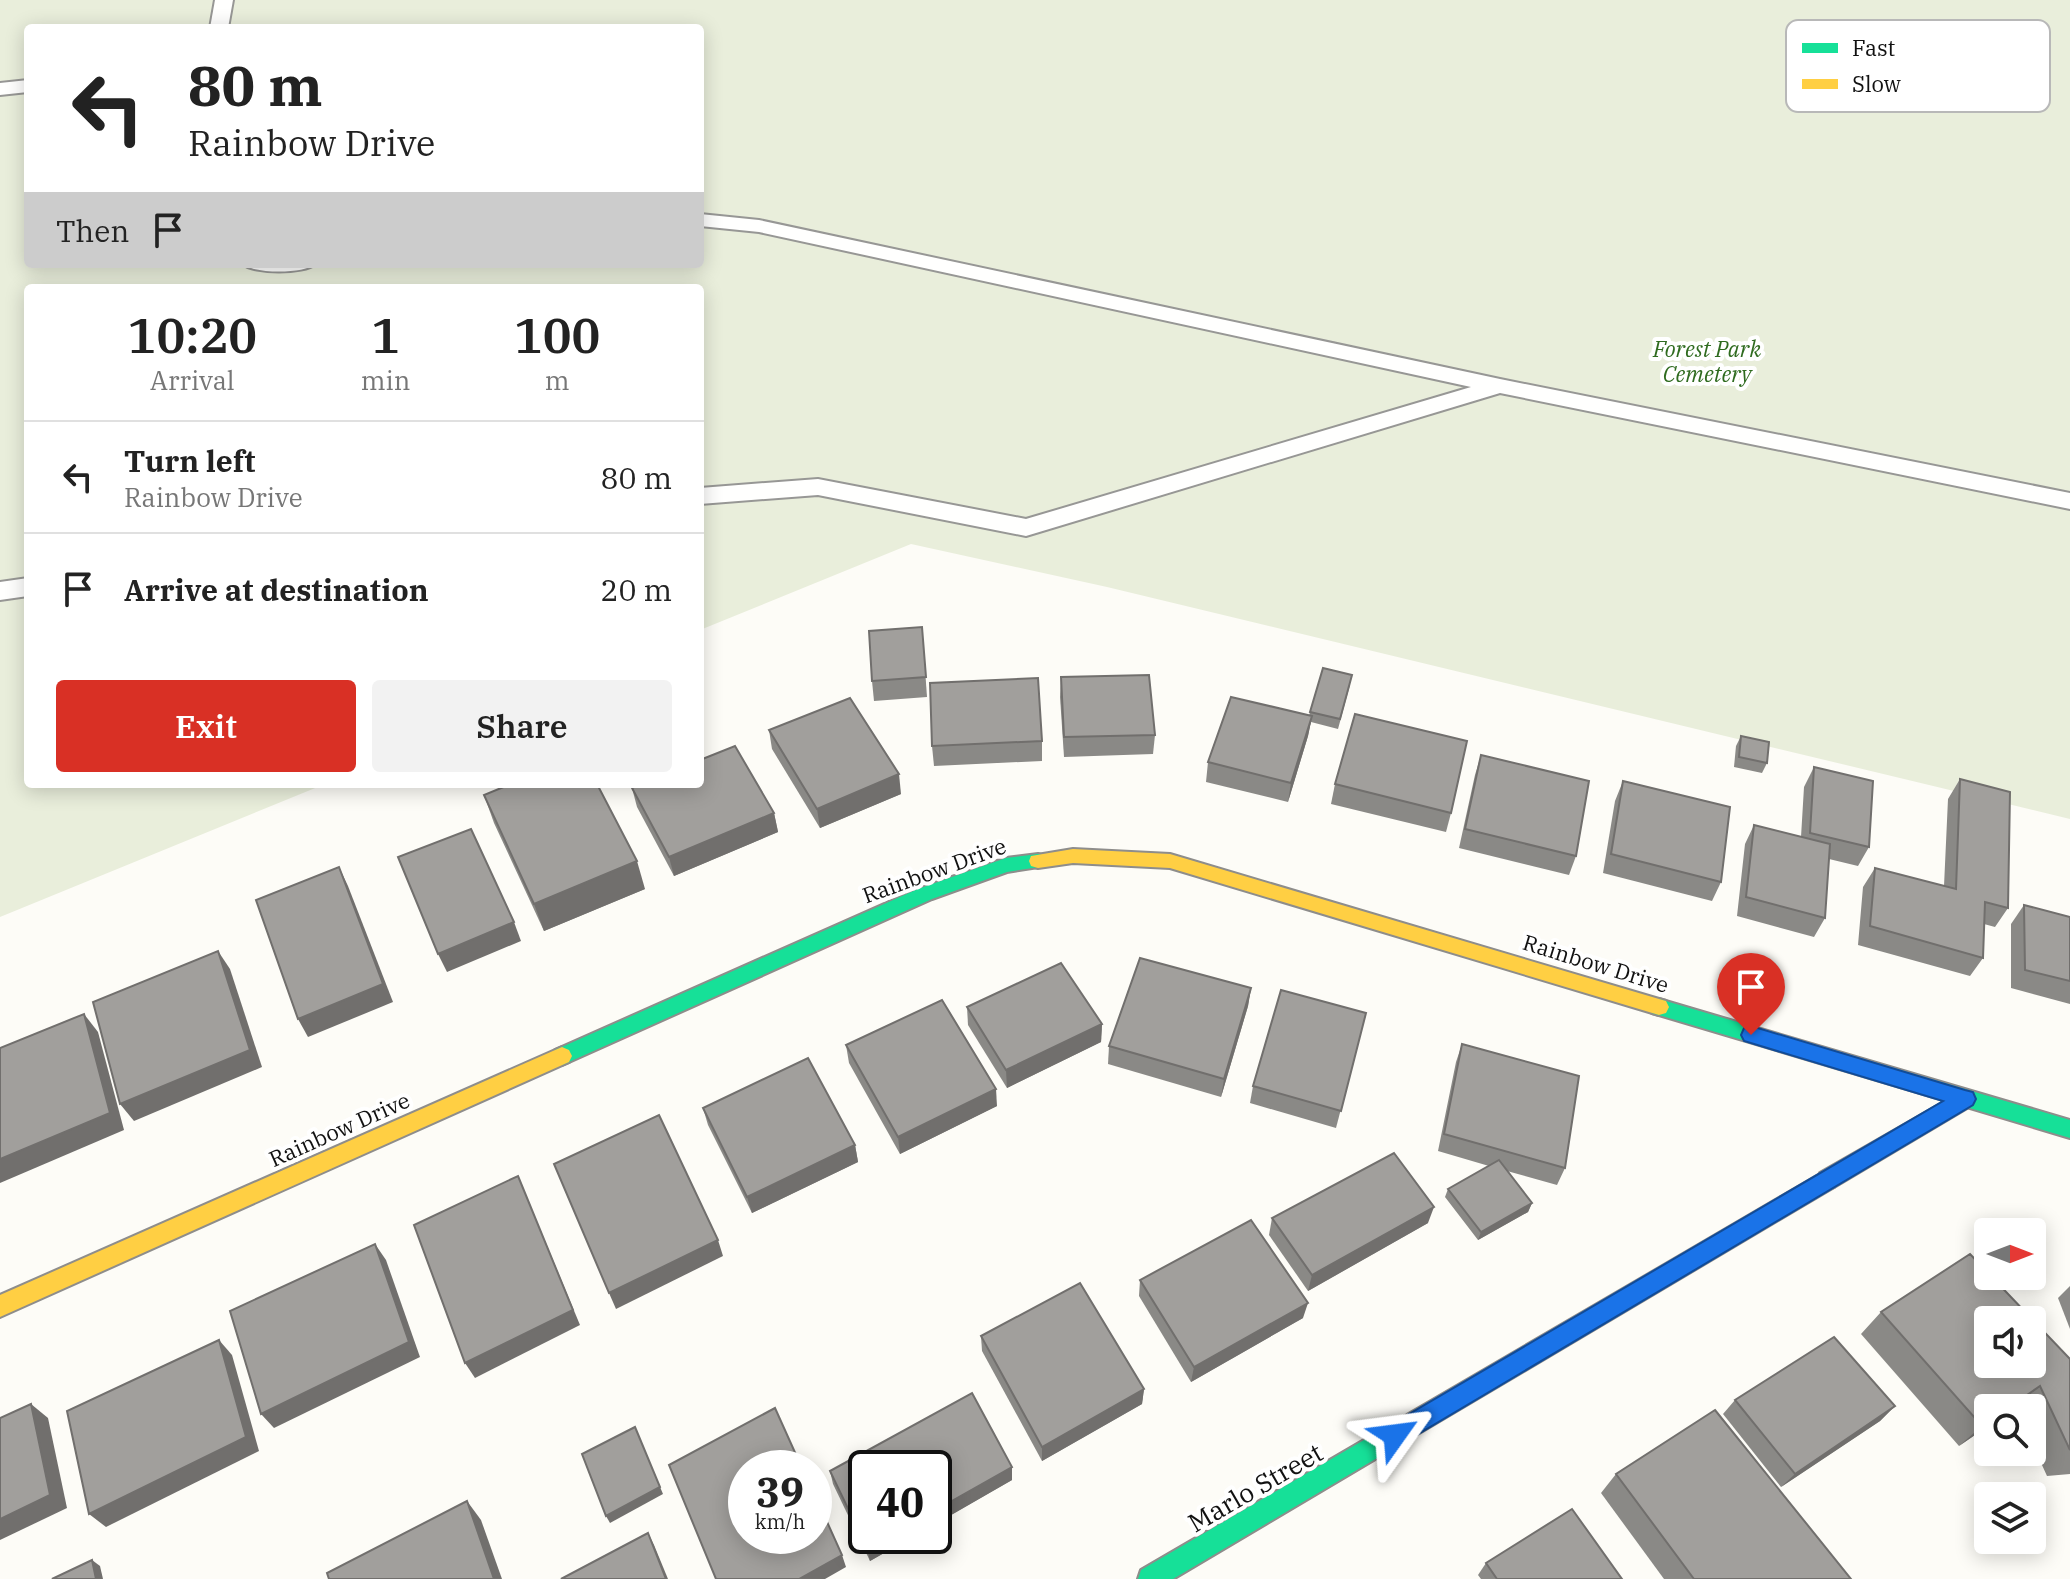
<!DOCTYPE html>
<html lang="en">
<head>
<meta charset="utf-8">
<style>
	body { margin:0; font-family:"IBM Plex Serif",serif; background:#f2f2f2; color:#222; height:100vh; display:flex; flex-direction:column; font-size:30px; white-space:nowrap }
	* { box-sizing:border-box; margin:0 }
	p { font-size:26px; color:#767676 }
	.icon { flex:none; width:44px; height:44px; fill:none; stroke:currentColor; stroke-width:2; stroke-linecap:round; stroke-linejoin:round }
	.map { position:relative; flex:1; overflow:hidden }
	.side { position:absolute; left:24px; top:284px; width:680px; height:504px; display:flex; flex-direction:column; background:#fff; border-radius:8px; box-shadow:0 4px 20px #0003 }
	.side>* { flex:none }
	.guide { position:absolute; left:24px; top:24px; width:680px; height:244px; border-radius:8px; box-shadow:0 4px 20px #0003; background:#fff; color:#222; overflow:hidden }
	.needle { width:52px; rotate:90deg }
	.tools { position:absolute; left:1974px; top:1218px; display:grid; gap:16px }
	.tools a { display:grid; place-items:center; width:72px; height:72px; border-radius:8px; background:#fff; box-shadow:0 4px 20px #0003; font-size:40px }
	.speed { position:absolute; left:728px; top:1450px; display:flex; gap:16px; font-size:40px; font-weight:700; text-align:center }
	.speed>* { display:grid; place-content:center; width:104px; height:104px; border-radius:50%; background:#fff; box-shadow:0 4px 20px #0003; line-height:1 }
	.speed small { font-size:20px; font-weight:400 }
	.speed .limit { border:4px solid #111; border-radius:12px; background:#fff; color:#111 }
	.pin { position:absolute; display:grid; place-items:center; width:68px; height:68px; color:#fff; margin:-82px -34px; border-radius:50% 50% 50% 0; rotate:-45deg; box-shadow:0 0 8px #0007 }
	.pin .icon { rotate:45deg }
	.me { position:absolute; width:88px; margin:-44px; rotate:59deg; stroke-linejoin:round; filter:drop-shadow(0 0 6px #0008) }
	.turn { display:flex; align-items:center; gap:28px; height:168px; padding:0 32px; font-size:36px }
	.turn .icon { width:104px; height:104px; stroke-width:2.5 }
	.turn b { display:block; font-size:56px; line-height:68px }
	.then { display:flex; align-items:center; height:76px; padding:0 32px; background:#0003; gap:16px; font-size:30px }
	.eta { display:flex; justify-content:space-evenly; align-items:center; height:136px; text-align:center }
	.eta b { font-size:48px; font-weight:600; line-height:56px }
	.cta { display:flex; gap:16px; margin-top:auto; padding:16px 32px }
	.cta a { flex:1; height:92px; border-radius:8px; background:#d93025; color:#fff; font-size:32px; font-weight:600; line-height:92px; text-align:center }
	.cta a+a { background:#f2f2f2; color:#222 }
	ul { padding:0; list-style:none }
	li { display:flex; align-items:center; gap:24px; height:112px; padding:0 32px; border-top:2px solid #e0e0e0 }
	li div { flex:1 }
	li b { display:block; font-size:30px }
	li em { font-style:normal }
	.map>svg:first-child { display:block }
	.cemetery { fill:#e9eedb; fill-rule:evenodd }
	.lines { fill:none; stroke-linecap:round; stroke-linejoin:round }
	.lane-casing { stroke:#979795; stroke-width:4 }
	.fast-casing { stroke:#8e8d8b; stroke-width:4 }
	.slow-casing { stroke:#8e8d8b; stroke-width:4 }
	.lane { fill:#fffffe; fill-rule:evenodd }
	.fast { fill:#16e098; fill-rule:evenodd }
	.slow { fill:#ffcf43; fill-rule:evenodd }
	.wall { fill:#8a8986 }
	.shaded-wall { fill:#716f6d }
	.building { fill:#a19f9c; stroke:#716f6d; stroke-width:2; fill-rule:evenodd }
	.route { fill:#1a73e8; stroke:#114b97; stroke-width:2 }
	.labels { text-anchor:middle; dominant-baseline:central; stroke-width:8; stroke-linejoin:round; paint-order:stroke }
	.park-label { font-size:22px; font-style:italic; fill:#2f6b1f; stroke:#fff }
	.street-label { font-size:22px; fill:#111; stroke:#fff }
	.near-street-label { font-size:26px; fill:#111; stroke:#fff }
	.key { fill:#fff; stroke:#b8b8b8; stroke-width:2 }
	.key-label { font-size:22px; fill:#111 }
</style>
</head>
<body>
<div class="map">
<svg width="2070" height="1579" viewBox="0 0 2070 1579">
	<rect width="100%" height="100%" fill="#fdfcf7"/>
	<path class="cemetery" d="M0,0H2070V819L1107,587L911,544L700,630V288H28V784H325L0,917ZM28,28H700V264H28Z"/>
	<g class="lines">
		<g class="lane-casing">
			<g id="lane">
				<polygon points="215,0 233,0 228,28 210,28"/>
				<polygon points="28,80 28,92 0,95 0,83"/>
				<polygon points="700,214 759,220 1500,379 2070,493 2070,509 1500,393 1026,536 818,495 700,504 700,488 818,479 1026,519 1471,387 759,232 700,226"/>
				<path d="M243,264H315C305,274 253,274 243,264Z"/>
				<polygon points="28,578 28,596 0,600 0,582"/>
			</g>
		</g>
		<g class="fast-casing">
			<g id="fast">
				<polygon points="1038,854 1045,856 1047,861 1045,866 1007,872 932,899 569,1062 562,1065 555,1062 552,1056 555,1050 918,889 1006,858"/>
				<polygon points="1659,999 2070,1120 2070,1138 1652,1013 1649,1007 1652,1001"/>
				<polygon points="1827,1170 1834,1173 1838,1180 1834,1187 1173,1579 1138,1579 1141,1570"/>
			</g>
		</g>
		<g class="slow-casing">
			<g id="slow">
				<polygon points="1073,849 1170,854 1659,999 1666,1001 1669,1007 1666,1013 1659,1015 1170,868 1073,863 1038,868 1031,866 1029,861 1031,856"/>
				<polygon points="562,1047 569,1050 572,1056 569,1062 0,1317 0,1295"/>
				<polygon points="1965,1090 1972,1093 1975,1099 1972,1105 1834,1187 1827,1190 1820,1187 1816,1180 1820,1173"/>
			</g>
		</g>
		<use href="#lane" class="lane"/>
		<use href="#fast" class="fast"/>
		<use href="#slow" class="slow"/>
	</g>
	<g class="wall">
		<polygon points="922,627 927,697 874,701 872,681"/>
		<polygon points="1061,677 1155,735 1153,754 1064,757 1060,697"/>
		<polygon points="1350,685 1338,729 1311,722 1308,736 1288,802 1206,782 1208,762 1309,716 1310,712"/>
		<polygon points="769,730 901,794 820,828 772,749"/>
		<polygon points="1741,736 1767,763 1762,773 1734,767 1736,746"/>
		<polygon points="1042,741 1042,761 934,766 932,746"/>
		<polygon points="1481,755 1576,856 1569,875 1459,848 1475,775"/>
		<polygon points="1814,767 1869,847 1858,866 1829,859 1825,918 1814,937 1737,916 1745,844 1754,825 1801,837 1804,787"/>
		<polygon points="1960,779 2008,908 1995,927 1984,924 1983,958 1970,976 1858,945 1863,887 1875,868 1944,886 1948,799"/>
		<polygon points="1623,781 1721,882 1712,901 1603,873 1615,801"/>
		<polygon points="1335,784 1451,813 1446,832 1331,804"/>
		<polygon points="632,788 774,813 778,832 674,876 637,807"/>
		<polygon points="484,795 645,889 544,931 494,823"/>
		<polygon points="2024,905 2070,917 2070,1004 2011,988 2011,924"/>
		<polygon points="1251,988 1248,1006 1221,1097 1108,1064 1109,1046"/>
		<polygon points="967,1007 1102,1024 1101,1042 1007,1088 968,1025"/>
		<polygon points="1366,1013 1336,1128 1250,1103 1253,1086"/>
		<polygon points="1462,1044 1565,1168 1557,1185 1507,1171 1532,1203 1528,1212 1478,1240 1445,1197 1448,1189 1489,1166 1438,1151 1456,1062"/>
		<polygon points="846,1045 997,1106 900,1154 849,1063"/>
		<polygon points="703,1108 855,1145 858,1162 752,1213 708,1125"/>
		<polygon points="1272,1218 1428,1223 1308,1291 1269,1235"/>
		<polygon points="1140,1280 1303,1318 1191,1382 1139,1296"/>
		<polygon points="2070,1286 2070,1329 2058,1298"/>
		<polygon points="1881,1312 2070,1359 2070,1474 2047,1476 2032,1443 2032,1408 2016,1408 2016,1407 2014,1408 1988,1408 1988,1426 1959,1446 1861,1334"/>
		<polygon points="981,1336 1144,1389 1142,1404 1042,1461 982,1351"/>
		<polygon points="1735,1400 1895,1406 1880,1421 1781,1487 1723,1414"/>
		<polygon points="1012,1467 1012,1480 870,1561 833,1484 830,1471"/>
		<polygon points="1616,1474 1851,1579 1664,1579 1601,1493"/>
		<polygon points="1486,1563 1622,1579 1481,1579 1478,1575"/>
	</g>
	<g class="shaded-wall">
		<polygon points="1312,716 1308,736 1288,802 1291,783"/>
		<polygon points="899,774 901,794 820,828 817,809"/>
		<polygon points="774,813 778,832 674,876 669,857"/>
		<polygon points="637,861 645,889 544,931 534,904"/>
		<polygon points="339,867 348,886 393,1002 308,1037 298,1019"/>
		<polygon points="514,922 521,941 447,972 438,954"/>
		<polygon points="218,951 230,969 262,1067 134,1121 120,1104"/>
		<polygon points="1251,988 1248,1006 1221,1097 1224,1079"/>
		<polygon points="84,1014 98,1032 124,1130 0,1183 0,1159"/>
		<polygon points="1102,1024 1101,1042 1007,1088 1006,1070"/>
		<polygon points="996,1089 997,1106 900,1154 898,1137"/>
		<polygon points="855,1145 858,1162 752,1213 747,1197"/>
		<polygon points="518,1176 580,1325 475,1378 465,1363"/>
		<polygon points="1532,1203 1528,1212 1478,1240 1481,1232"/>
		<polygon points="1434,1207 1428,1223 1308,1291 1312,1275"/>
		<polygon points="718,1240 723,1256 616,1309 609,1293"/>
		<polygon points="375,1244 386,1260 420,1357 274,1428 261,1414"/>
		<polygon points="1308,1303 1303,1318 1191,1382 1194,1367"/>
		<polygon points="219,1340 232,1355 259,1451 106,1527 89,1514"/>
		<polygon points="2040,1386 2014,1408 2008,1408"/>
		<polygon points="1144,1389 1142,1404 1042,1461 1042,1447"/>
		<polygon points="31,1404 48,1418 67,1508 0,1540 0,1519"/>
		<polygon points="1895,1406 1880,1421 1781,1487 1795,1474"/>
		<polygon points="1988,1422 1988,1426 1959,1446 1982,1426"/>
		<polygon points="638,1434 663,1494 610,1523 606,1516"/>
		<polygon points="1012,1467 1012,1480 934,1525 934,1511"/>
		<polygon points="467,1501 481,1520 502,1579 494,1579"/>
		<polygon points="648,1533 654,1545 668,1579 666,1579"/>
		<polygon points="889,1536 914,1536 870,1561 867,1548"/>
		<polygon points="842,1555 846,1567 825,1579 799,1579"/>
		<polygon points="92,1560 100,1566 103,1579 96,1579"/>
	</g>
	<g class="building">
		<polygon points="922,627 926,677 872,681 869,631"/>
		<polygon points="1323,668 1352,675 1340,719 1310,712"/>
		<polygon points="1149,675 1155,735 1064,737 1061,677"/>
		<polygon points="1038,678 1042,741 932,746 930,683"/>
		<polygon points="1231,697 1312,716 1291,783 1208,762"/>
		<polygon points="850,698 899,774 817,809 769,730"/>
		<polygon points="1355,714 1467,741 1451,813 1335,784"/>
		<polygon points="1741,736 1769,742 1767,763 1739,757"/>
		<polygon points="735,746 774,813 669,857 632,788 641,784 700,784 700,760"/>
		<polygon points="1481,755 1589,781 1576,856 1465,829"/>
		<polygon points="1814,767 1873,781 1869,847 1810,833"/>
		<polygon points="1960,779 2010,792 2008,908 1985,902 1983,958 1870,926 1875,868 1956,889"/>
		<polygon points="1623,781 1730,807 1721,882 1611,854"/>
		<polygon points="511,784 597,784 637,861 534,904 484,795"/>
		<polygon points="1754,825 1830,844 1825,918 1746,897"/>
		<polygon points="471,829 514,922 438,954 398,857"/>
		<polygon points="339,867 383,984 298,1019 256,900"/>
		<polygon points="2024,905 2070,917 2070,981 2025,970"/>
		<polygon points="218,951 250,1050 120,1104 93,1002"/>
		<polygon points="1140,958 1251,988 1224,1079 1109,1046"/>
		<polygon points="1061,963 1102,1024 1006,1070 967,1007"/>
		<polygon points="1281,990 1366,1013 1341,1111 1253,1086"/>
		<polygon points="942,1000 996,1089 898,1137 846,1045"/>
		<polygon points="84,1014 110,1113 0,1159 0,1048"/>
		<polygon points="1462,1044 1579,1076 1565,1168 1444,1134"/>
		<polygon points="808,1058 855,1145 747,1197 703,1108"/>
		<polygon points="659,1115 718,1240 609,1293 554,1164"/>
		<polygon points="1394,1153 1434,1207 1312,1275 1272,1218"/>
		<polygon points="1499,1160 1532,1203 1481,1232 1448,1189"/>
		<polygon points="518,1176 573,1310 465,1363 414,1225"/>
		<polygon points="1251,1220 1308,1303 1194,1367 1140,1280"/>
		<polygon points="375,1244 409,1342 261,1414 230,1311"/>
		<path d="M1970,1254L1988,1273V1276H1991L2070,1359V1450L2040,1386L2008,1408H1988V1422L1982,1426L1881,1312ZM1988,1320H2032V1364H1988Z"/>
		<polygon points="1080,1283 1144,1389 1042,1447 981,1336"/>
		<polygon points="1834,1337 1895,1406 1795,1474 1735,1400"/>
		<polygon points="219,1340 246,1437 89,1514 67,1411"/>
		<polygon points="972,1393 1012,1467 934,1511 934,1468 866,1468 866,1536 889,1536 867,1548 830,1471"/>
		<polygon points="31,1404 50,1495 0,1519 0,1418"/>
		<polygon points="775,1408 802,1468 746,1468 746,1536 814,1536 814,1493 842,1555 799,1579 716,1579 669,1465"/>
		<polygon points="1715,1410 1851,1579 1694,1579 1616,1474"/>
		<polygon points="635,1427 660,1487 606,1516 582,1454"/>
		<polygon points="467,1501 494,1579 329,1579 327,1573"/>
		<polygon points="1572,1509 1622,1579 1497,1579 1486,1563"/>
		<polygon points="648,1533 666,1579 561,1579"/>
		<polygon points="92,1560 96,1579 52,1579"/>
	</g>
	<polygon class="route" points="1751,1026 1965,1090 1973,1092 1976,1099 1973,1105 1403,1443 1395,1447 1387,1443 1383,1435 1387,1427 1943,1101 1744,1041 1741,1035 1744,1028"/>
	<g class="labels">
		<g class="park-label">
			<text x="1707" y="348">Forest Park<tspan x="1707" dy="25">Cemetery</tspan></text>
		</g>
		<g class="street-label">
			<text transform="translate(934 870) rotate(-20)">Rainbow Drive</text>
			<text transform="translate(1596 963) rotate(17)">Rainbow Drive</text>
			<text transform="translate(339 1129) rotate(-24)">Rainbow Drive</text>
		</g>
		<g class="near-street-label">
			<text transform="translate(1255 1487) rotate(-30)">Marlo Street</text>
		</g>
	</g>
	<rect x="1786" y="20" width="264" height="92" rx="12" class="key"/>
	<rect x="1802" y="43" width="36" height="10" fill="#16e098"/>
	<rect x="1802" y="79" width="36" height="10" fill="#ffcf43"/>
	<g class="key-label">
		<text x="1852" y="56">Fast</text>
		<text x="1852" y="92">Slow</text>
	</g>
</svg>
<div class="tools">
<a><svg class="needle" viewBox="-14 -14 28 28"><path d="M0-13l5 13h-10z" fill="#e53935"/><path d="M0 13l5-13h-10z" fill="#767676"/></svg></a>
<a><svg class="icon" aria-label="sound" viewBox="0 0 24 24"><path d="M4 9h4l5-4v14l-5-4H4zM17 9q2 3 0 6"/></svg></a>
<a><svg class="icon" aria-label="search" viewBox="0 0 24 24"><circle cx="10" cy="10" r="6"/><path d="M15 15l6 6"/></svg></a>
<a><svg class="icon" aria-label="layers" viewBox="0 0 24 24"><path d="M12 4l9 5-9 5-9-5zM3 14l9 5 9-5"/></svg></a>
</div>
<div class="speed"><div>39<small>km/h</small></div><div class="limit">40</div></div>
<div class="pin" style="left:1751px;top:1035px;background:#d93025"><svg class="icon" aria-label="arrive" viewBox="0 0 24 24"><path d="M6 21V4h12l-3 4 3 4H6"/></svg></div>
<svg class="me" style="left:1395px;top:1435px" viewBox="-20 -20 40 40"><path d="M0-17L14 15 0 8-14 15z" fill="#1a73e8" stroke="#fff" stroke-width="4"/></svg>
<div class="guide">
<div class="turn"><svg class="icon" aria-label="left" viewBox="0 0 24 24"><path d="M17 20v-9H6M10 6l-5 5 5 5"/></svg><div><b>80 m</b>Rainbow Drive</div></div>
<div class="then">Then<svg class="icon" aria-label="arrive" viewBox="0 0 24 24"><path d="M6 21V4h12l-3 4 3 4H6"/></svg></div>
</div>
<section class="side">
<div class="eta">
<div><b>10:20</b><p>Arrival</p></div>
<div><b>1</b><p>min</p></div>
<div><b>100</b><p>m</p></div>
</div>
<ul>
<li><svg class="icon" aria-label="left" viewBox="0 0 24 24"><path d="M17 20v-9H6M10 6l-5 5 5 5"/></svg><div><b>Turn left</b><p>Rainbow Drive</p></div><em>80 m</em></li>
<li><svg class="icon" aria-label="arrive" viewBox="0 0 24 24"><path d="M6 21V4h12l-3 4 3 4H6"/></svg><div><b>Arrive at destination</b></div><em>20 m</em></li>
</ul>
<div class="cta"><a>Exit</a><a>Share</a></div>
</section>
</div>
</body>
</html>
